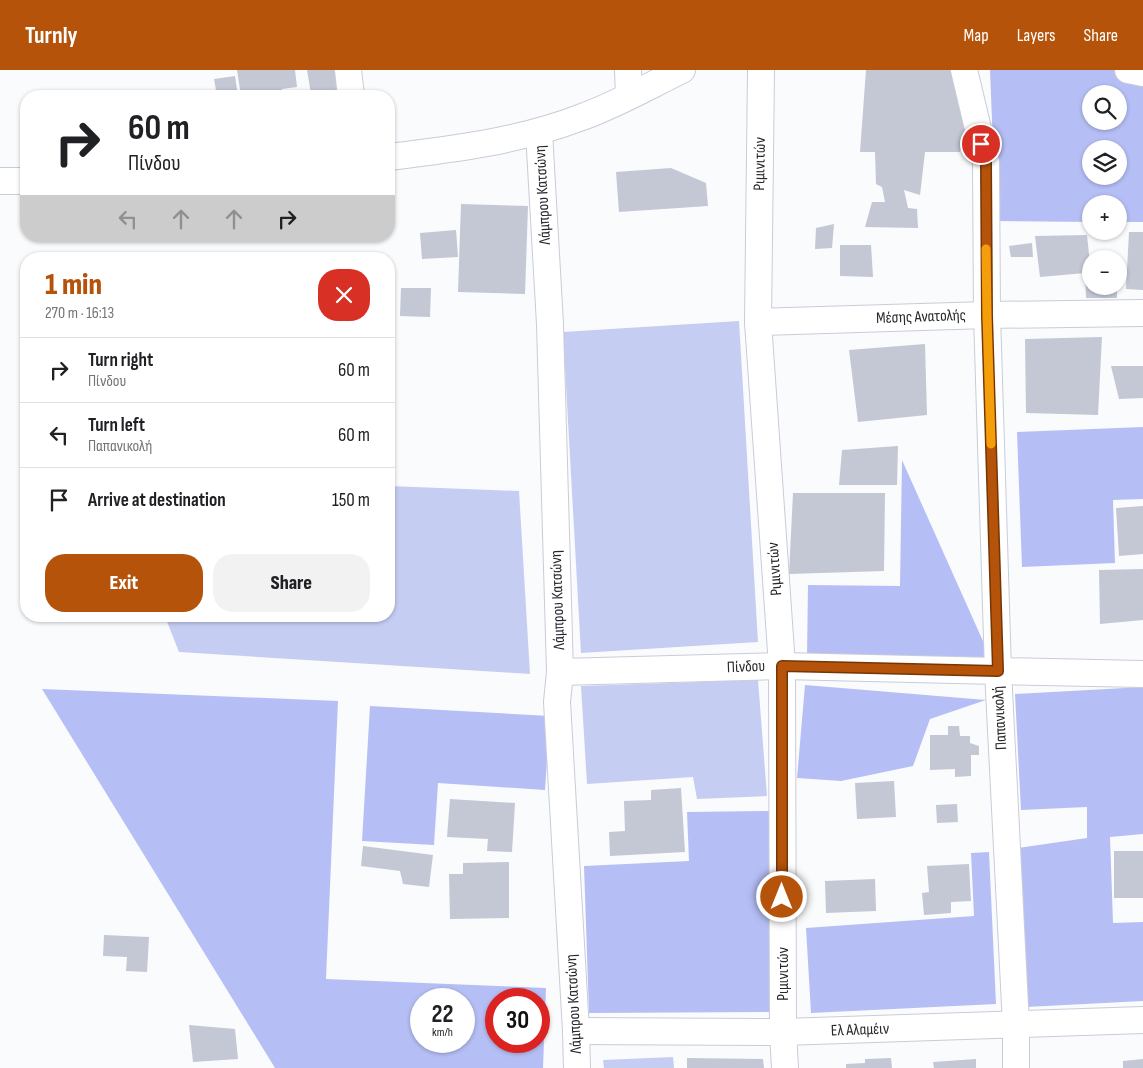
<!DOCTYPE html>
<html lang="en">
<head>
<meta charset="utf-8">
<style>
	body { margin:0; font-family:"Sofia Sans Condensed",sans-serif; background:#f2f2f2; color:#202124; height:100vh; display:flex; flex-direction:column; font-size:19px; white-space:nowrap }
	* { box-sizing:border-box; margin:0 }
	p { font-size:16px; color:#757577 }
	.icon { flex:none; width:28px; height:28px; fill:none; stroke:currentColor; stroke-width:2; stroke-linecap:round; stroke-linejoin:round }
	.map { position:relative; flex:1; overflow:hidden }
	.details { position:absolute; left:20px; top:182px; width:375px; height:370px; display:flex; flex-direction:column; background:#fff; border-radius:20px; box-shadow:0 1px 4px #0004 }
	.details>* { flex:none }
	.top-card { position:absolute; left:20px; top:20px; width:375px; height:152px; border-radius:20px; box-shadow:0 1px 4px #0004; background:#fff; color:#202124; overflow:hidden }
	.buttons { position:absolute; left:1082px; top:15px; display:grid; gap:10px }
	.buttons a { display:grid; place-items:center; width:45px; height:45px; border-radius:50%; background:#fff; box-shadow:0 1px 4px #0004; font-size:25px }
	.speed { position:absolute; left:410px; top:918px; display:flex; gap:10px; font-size:25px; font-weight:700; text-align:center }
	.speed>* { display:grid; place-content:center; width:65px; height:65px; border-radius:50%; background:#fff; box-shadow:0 1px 4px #0004; line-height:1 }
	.speed small { font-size:12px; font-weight:400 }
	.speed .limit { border:8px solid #d22; background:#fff; color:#111 }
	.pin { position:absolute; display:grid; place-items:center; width:42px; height:42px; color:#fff; margin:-21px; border:2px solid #fff; border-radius:50%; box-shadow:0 1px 5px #0007 }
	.me { position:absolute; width:55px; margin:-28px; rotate:0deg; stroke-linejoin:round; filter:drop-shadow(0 0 4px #0008) }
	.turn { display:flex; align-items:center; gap:18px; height:105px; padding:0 25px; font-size:22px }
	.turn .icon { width:65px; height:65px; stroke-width:2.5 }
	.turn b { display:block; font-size:35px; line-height:42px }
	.lanes { display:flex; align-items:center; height:48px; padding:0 25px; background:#0003; justify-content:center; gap:25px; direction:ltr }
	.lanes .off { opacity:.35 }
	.round { display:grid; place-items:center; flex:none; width:52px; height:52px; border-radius:20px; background:#f2f2f2 }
	.headline { display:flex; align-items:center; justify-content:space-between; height:85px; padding:0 25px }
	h1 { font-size:30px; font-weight:800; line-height:38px; color:#b45309 }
	.cta { display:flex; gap:10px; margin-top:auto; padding:10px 25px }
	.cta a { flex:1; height:58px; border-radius:20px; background:#b45309; color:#fff; font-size:20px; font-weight:800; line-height:58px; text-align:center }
	.cta a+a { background:#f2f2f2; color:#202124 }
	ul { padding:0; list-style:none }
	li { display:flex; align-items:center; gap:15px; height:65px; padding:0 25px; border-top:1px solid #e0e0e0 }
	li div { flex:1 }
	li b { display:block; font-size:19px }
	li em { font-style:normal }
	header { display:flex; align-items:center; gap:30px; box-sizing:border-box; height:70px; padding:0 25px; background:#b45309; color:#fff }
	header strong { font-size:24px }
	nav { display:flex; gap:28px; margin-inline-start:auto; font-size:18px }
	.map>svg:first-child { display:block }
	.green { fill:#c6cdf2 }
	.forest { fill:#b5bff5; fill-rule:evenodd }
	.building { fill:#c4c7d4 }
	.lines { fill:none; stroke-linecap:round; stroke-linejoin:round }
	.minor-casing { stroke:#c9ccd8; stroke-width:28 }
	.minor { stroke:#fff; stroke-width:26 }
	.route-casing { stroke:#753606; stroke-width:12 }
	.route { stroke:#b45309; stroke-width:9 }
	.slow { stroke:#f59e0b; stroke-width:9 }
	.labels { text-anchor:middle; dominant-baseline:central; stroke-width:5; stroke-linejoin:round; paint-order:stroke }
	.street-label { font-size:16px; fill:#27272c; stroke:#fff }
</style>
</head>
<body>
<header>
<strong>Turnly</strong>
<nav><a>Map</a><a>Layers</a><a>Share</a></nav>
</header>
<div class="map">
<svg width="1143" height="998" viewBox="0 0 1143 998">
	<rect width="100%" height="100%" fill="#fafbfd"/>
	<g class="green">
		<polygon points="739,251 758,572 581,583 563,262"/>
		<polygon points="389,416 519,421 530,604 179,582 166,549 171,546 389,546"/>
		<polygon points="758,610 767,726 697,729 693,707 587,714 581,616"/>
		<polygon points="673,987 674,998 604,998 603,990"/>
	</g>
	<g class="forest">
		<path d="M990,0H1143V152H1119V134H1091V152L996,151ZM1091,24H1119V51H1091ZM1091,79H1119V106H1091Z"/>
		<polygon points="1143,357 1143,429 1113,430 1115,493 1022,497 1017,362"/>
		<polygon points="902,390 991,589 807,587 808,515 900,516"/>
		<polygon points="805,615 986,630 930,649 913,696 841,711 797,708"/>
		<polygon points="1143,617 1143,764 1110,767 1113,853 1143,852 1143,931 1026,937 1018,778 1087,768 1087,737 1021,740 1015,624"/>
		<path d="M42,619L338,631L326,909L546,918L543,998H275ZM421,929H464V971H421ZM496,929H539V971H496Z"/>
		<polygon points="370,636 550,646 545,720 438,713 434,775 362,771"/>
		<polygon points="771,741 772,942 589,943 584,796 689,791 687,742"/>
		<polygon points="989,782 996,934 811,943 806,858 974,846 971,783"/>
	</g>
	<g class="building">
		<polygon points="237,0 295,0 297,17 282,19 280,22 256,26 241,26"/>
		<polygon points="307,0 345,0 341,19 311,24"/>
		<polygon points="866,0 951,0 970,32 960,82 925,82 920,125 904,120 908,138 917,139 918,158 865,157 872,132 885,132 882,117 876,114 875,82 860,82"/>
		<polygon points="235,6 238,26 217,26 214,9"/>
		<polygon points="671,98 706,113 708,136 619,142 616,102"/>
		<polygon points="461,134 528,136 525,224 458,222"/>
		<polygon points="834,154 832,178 815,179 816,158"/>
		<polygon points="456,160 458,187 422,189 420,163"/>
		<polygon points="1129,162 1143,162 1143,220 1126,219"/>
		<polygon points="1087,165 1091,203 1091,216 1117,216 1117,228 1086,228 1085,203 1040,207 1035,166"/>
		<polygon points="1032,173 1033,187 1011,187 1009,176"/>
		<polygon points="840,175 871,175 873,207 840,206"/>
		<polygon points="401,218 431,218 430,247 400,246"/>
		<polygon points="1102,267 1098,345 1026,343 1025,269"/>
		<polygon points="925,274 927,345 858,352 849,280"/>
		<polygon points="1111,296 1143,296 1143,328 1119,329"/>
		<polygon points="898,376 897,415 839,415 842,380"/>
		<polygon points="793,423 885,423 884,501 789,504"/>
		<polygon points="1143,436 1143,484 1119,486 1116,438"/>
		<polygon points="1143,499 1143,550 1100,554 1099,500"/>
		<polygon points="948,656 959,656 960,666 970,666 970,673 979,676 979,685 971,685 971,706 955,707 955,699 930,700 930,665 948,665"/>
		<polygon points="894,711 896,747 857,749 855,713"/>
		<polygon points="681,718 685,782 610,786 609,762 625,761 624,731 651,730 651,720"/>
		<polygon points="450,729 515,733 512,782 487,781 488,769 447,767"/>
		<polygon points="957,734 958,752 937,753 936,735"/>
		<polygon points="363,776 433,785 429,817 403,814 400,801 361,796"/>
		<rect x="1114" y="781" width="29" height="47"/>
		<polygon points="509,792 509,848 450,849 449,804 463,804 463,793"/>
		<polygon points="969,794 971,831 951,832 951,843 924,845 922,823 929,822 927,796"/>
		<polygon points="875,809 876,841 826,843 825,811"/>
		<polygon points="104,865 149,867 147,902 126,901 127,887 103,886"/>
		<polygon points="189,955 235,959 238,989 193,992"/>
		<polygon points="687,988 763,989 764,998 687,998"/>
		<polygon points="891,988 892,998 846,998 846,994 865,993 865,989"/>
		<polygon points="976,989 976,998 934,998 933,992"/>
		<polygon points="1143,989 1143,998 1123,998 1123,991"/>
	</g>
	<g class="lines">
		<g class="minor-casing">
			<g id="minor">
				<polyline points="348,0 351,26"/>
				<polyline points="628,0 629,26"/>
				<polyline points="761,0 758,252 782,596 783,962 785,998"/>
				<polyline points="964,0 986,92 987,245 998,601 1016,955 1016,998"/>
				<polyline points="1128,0 1143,3"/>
				<polyline points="539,62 550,254 560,602 557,632 576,961 577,998"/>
				<path d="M389,87C455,79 520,71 582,47C616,35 649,16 682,0"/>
				<polyline points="0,111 26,111"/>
				<polyline points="758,252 987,245 1143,243"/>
				<polyline points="560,602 782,596 998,601 1143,604"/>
				<polyline points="576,961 783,962 1143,950"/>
			</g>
		</g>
		<use href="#minor" class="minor"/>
	</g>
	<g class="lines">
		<g class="route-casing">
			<polyline id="route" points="782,827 782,596 998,601 987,246 986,92 981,74"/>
		</g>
		<use href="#route" class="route"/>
		<polyline class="slow" points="986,179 987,246 991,374"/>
	</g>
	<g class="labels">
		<g class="street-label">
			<text transform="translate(760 94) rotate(-89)">Ριμινιτών</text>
			<text transform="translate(543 125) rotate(-93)">Λάμπρου Κατσώνη</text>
			<text transform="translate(921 247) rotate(-2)">Μέσης Ανατολής</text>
			<text transform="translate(775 499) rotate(-94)">Ριμινιτών</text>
			<text transform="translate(558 530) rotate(-92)">Λάμπρου Κατσώνη</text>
			<text transform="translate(746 597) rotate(-2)">Πίνδου</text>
			<text transform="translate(1000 648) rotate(-93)">Παπανικολή</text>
			<text transform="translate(783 904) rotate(-90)">Ριμινιτών</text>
			<text transform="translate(574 934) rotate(-93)">Λάμπρου Κατσώνη</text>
			<text transform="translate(860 960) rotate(-2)">Ελ Αλαμέιν</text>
		</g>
	</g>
</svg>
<div class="buttons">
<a><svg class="icon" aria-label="search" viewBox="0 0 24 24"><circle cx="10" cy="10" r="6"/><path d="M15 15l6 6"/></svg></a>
<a><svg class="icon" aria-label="layers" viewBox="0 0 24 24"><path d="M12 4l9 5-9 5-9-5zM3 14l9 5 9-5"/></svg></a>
<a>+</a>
<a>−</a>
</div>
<div class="speed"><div>22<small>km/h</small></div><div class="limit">30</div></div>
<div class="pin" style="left:981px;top:74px;background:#d93025"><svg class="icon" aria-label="arrive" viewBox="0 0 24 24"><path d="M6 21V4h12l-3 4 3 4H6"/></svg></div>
<svg class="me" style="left:782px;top:827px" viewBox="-20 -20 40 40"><circle r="17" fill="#b45309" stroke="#fff" stroke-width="3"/><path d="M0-11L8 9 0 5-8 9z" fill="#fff"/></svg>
<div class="top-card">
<div class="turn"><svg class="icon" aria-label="right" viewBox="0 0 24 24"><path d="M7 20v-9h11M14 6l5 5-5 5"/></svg><div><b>60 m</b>Πίνδου</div></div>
<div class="lanes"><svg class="icon off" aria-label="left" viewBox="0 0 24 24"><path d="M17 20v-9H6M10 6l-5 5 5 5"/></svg><svg class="icon off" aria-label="ahead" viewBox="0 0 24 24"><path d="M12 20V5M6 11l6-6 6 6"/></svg><svg class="icon off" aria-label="ahead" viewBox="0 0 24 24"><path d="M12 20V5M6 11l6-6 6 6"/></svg><svg class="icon" aria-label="right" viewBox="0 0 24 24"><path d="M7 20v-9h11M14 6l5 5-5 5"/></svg></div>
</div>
<section class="details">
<div class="headline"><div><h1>1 min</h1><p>270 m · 16:13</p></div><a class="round" style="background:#d93025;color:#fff"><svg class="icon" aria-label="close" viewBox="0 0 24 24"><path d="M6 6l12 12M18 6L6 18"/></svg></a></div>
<ul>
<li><svg class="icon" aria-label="right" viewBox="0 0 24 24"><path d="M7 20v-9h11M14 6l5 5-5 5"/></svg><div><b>Turn right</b><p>Πίνδου</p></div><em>60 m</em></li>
<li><svg class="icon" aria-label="left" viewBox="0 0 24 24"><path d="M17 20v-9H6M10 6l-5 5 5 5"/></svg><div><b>Turn left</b><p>Παπανικολή</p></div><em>60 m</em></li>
<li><svg class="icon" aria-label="arrive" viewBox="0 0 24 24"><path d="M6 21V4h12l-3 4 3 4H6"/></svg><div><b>Arrive at destination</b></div><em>150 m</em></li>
</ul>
<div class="cta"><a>Exit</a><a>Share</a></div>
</section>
</div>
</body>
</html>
